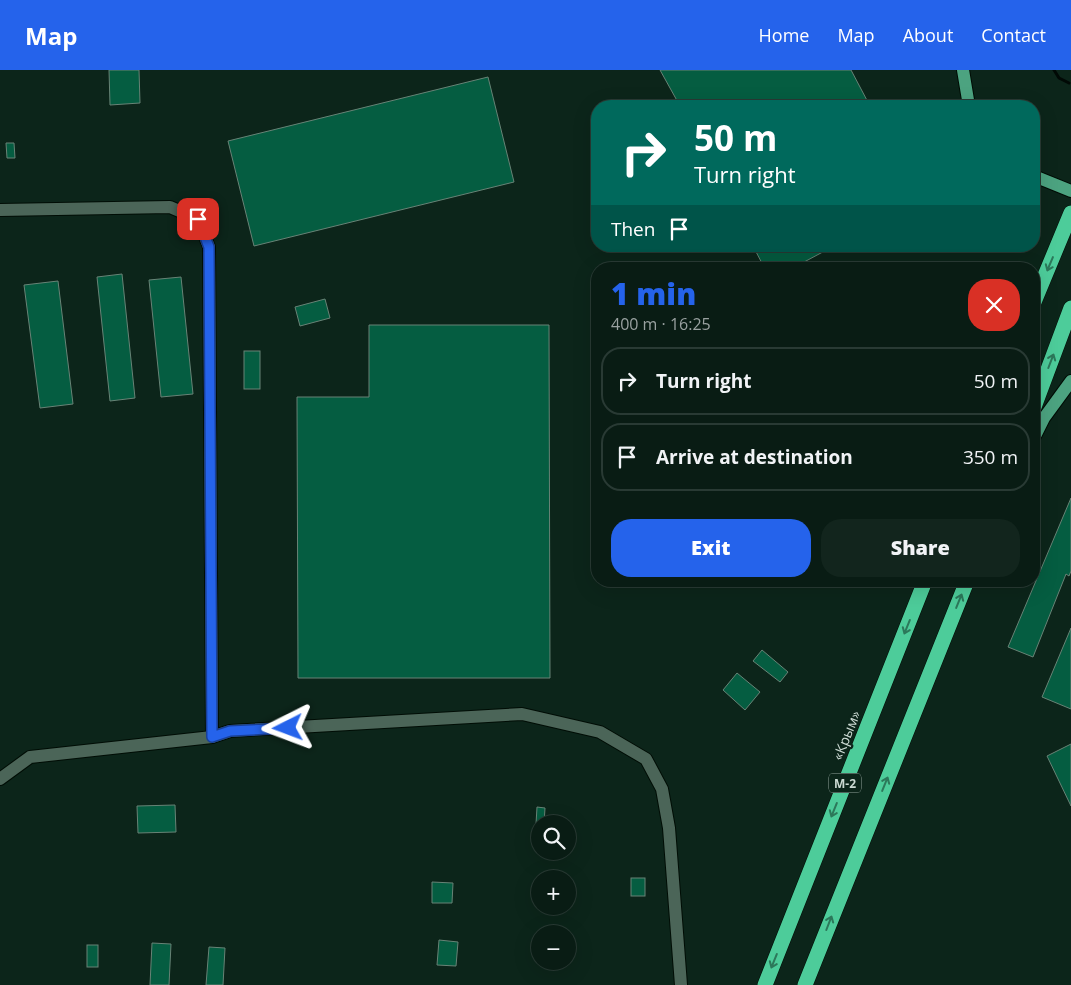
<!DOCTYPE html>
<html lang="en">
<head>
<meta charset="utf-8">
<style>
	body { margin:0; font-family:"Open Sans",sans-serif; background:#12251d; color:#f1f3f6; height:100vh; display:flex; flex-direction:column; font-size:19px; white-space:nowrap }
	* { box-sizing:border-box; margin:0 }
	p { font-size:16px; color:#99a1a0 }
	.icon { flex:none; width:28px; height:28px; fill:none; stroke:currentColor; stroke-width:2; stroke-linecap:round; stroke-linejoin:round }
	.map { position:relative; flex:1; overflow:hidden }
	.panel { position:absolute; left:591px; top:192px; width:449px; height:325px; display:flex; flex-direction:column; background:#091c14; border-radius:20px; box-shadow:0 5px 20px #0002,0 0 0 1px #293a34 }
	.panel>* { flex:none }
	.banner { position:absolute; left:591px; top:30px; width:449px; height:152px; border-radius:20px; box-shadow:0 5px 20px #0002,0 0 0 1px #293a34; background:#00695c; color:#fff; overflow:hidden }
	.buttons { position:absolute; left:531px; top:745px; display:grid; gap:10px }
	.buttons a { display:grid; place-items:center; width:45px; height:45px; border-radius:50%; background:#091c14; box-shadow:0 5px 20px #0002,0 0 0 1px #293a34; font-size:25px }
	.pin { position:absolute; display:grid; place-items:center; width:42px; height:42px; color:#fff; margin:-21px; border-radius:10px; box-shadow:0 2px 8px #0006 }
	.me { position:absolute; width:55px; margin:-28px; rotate:267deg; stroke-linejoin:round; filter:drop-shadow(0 0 4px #0008) }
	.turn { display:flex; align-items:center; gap:18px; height:105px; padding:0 20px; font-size:22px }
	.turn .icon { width:65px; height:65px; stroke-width:2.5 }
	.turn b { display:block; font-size:35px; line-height:42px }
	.then { display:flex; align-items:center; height:48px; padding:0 20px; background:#0003; gap:10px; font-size:19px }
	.round { display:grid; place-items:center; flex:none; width:52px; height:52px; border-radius:20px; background:#12251d }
	.head { display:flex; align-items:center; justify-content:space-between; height:85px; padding:0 20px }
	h1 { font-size:30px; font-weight:800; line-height:38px; color:#2563eb }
	.button { display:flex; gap:10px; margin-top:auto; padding:10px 20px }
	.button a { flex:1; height:58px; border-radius:20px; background:#2563eb; color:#fff; font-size:20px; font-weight:800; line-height:58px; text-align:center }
	.button a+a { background:#12251d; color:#f1f3f6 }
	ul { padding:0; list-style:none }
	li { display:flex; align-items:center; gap:15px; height:68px; margin:0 10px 8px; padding:0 10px; border:2px solid #293a34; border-radius:20px }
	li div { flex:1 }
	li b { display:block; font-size:19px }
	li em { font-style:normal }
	header { display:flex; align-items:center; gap:30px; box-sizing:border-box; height:70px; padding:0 25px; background:#2563eb; color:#fff }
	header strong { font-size:24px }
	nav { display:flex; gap:28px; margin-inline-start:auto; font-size:18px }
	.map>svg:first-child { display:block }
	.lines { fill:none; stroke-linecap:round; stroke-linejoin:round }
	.stream { stroke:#010905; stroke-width:3 }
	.building { fill:#055d41; stroke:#688376 }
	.minor-casing { stroke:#000d05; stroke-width:14 }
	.major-casing { stroke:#000d05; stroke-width:14 }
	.highway-casing { stroke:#000d05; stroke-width:16 }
	.minor { stroke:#4b6558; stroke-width:12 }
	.major { stroke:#4ca380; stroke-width:12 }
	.highway { stroke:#4dcc9a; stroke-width:15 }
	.oneway { stroke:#2c785a }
	.route-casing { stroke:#184099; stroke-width:12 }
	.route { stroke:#2563eb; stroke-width:9 }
	.labels { text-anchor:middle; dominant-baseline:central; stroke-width:4.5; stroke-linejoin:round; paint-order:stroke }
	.shield { fill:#0c251a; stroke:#92a49c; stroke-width:1 }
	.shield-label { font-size:12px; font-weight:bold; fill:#ccdad3 }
	.street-label { font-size:14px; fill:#ccdad3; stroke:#0c251a }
</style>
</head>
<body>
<header>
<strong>Map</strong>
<nav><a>Home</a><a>Map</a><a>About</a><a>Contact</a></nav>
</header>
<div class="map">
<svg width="1071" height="915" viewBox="0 0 1071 915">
	<rect width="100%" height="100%" fill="#0c251a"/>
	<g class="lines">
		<polyline class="stream" points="1054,0 1059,8 1069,13"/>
	</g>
	<g class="building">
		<polygon points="109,0 139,0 140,33 110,35"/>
		<polygon points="660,0 851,0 870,36 680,36"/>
		<polygon points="488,7 514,112 254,176 228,71"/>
		<polygon points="6,73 14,73 15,88 7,88"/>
		<polygon points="753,176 834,176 791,199 765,199"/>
		<polygon points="122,204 135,328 110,331 97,207"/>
		<polygon points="181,207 193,324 161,327 149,210"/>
		<polygon points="58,211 73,334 40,338 24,215"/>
		<polygon points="325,229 330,248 300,256 295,237"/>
		<polygon points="369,255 549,255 550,608 298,608 297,327 369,327"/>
		<rect x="244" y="281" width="16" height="38"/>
		<polygon points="1071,428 1071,501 1069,506 1066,504 1033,587 1008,577"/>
		<polygon points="1071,558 1071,639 1042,627"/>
		<polygon points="762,580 788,602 780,612 753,591"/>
		<polygon points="737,603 760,622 745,640 723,620"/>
		<polygon points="1071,674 1071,736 1047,686"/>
		<polygon points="175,735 176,762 138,763 137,736"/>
		<polygon points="537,737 545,738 544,754 536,754"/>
		<rect x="631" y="808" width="14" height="18"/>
		<polygon points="432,812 453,813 452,833 432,833"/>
		<polygon points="439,870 458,872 456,896 437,895"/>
		<polygon points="152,873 171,874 169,915 150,915"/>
		<rect x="87" y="875" width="11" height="22"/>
		<polygon points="209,877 225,878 223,915 206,915"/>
	</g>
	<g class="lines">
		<g class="minor-casing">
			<g id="minor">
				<polyline points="0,140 170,137 198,149 209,177 212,667"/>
				<polyline points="0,709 30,687 212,667 230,661 522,644 600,662 646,689 662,719 669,758 681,915"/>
			</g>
		</g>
		<g class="major-casing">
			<g id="major">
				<polyline points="963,0 969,36"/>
				<polyline points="1034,106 1071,121"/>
				<polyline points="1034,368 1044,348 1071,311"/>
			</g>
		</g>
		<g class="highway-casing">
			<g id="highway">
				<polyline points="1034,232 1071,143"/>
				<polyline points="1034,337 1071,238"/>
				<polyline points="765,915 925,511"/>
				<polyline points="805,915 967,511"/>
			</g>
		</g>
		<use href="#minor" class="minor"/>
		<use href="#major" class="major"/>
		<use href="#highway" class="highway"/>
	</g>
	<defs><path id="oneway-shaft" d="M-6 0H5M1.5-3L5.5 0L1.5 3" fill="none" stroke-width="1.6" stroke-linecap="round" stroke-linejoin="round" transform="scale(1.25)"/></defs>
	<g class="oneway">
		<use href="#oneway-shaft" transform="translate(1050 194) rotate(113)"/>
		<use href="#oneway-shaft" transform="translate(1051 291) rotate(-69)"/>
		<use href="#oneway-shaft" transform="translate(959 531) rotate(-68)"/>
		<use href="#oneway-shaft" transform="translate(907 557) rotate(112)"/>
		<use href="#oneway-shaft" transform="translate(885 714) rotate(-68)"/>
		<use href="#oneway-shaft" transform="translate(834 740) rotate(112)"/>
		<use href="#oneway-shaft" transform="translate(829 853) rotate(-69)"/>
		<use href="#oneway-shaft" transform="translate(774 891) rotate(112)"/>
	</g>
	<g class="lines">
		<g class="route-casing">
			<polyline id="route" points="198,149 209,177 212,667 230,661 288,658"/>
		</g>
		<use href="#route" class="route"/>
	</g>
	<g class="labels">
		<rect class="shield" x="829" y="703.5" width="32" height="19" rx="4"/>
		<g class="shield-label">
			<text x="845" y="713">М-2</text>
		</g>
		<g class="street-label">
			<text transform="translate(846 665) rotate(-68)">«Крым»</text>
		</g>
	</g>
</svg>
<div class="buttons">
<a><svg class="icon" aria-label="search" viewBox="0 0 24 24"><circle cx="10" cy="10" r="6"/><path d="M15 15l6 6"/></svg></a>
<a>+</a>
<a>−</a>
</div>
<div class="pin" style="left:198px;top:149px;background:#d93025"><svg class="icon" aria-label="arrive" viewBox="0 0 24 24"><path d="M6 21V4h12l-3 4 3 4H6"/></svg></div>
<svg class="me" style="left:288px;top:658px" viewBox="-20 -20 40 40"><path d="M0-17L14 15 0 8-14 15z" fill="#2563eb" stroke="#fff" stroke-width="4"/></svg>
<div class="banner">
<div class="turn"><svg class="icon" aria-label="right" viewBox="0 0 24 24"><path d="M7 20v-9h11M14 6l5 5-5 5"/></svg><div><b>50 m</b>Turn right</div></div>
<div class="then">Then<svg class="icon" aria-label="arrive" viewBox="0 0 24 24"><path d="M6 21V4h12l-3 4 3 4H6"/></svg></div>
</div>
<section class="panel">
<div class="head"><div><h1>1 min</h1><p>400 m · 16:25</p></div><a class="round" style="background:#d93025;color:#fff"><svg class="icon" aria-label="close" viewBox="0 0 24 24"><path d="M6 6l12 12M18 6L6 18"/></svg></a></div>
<ul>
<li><svg class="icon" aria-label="right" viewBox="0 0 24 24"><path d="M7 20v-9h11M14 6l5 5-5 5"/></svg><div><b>Turn right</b></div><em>50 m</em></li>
<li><svg class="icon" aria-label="arrive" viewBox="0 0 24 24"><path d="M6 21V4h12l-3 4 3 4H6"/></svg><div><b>Arrive at destination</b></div><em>350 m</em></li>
</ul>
<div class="button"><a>Exit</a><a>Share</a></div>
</section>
</div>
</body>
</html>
